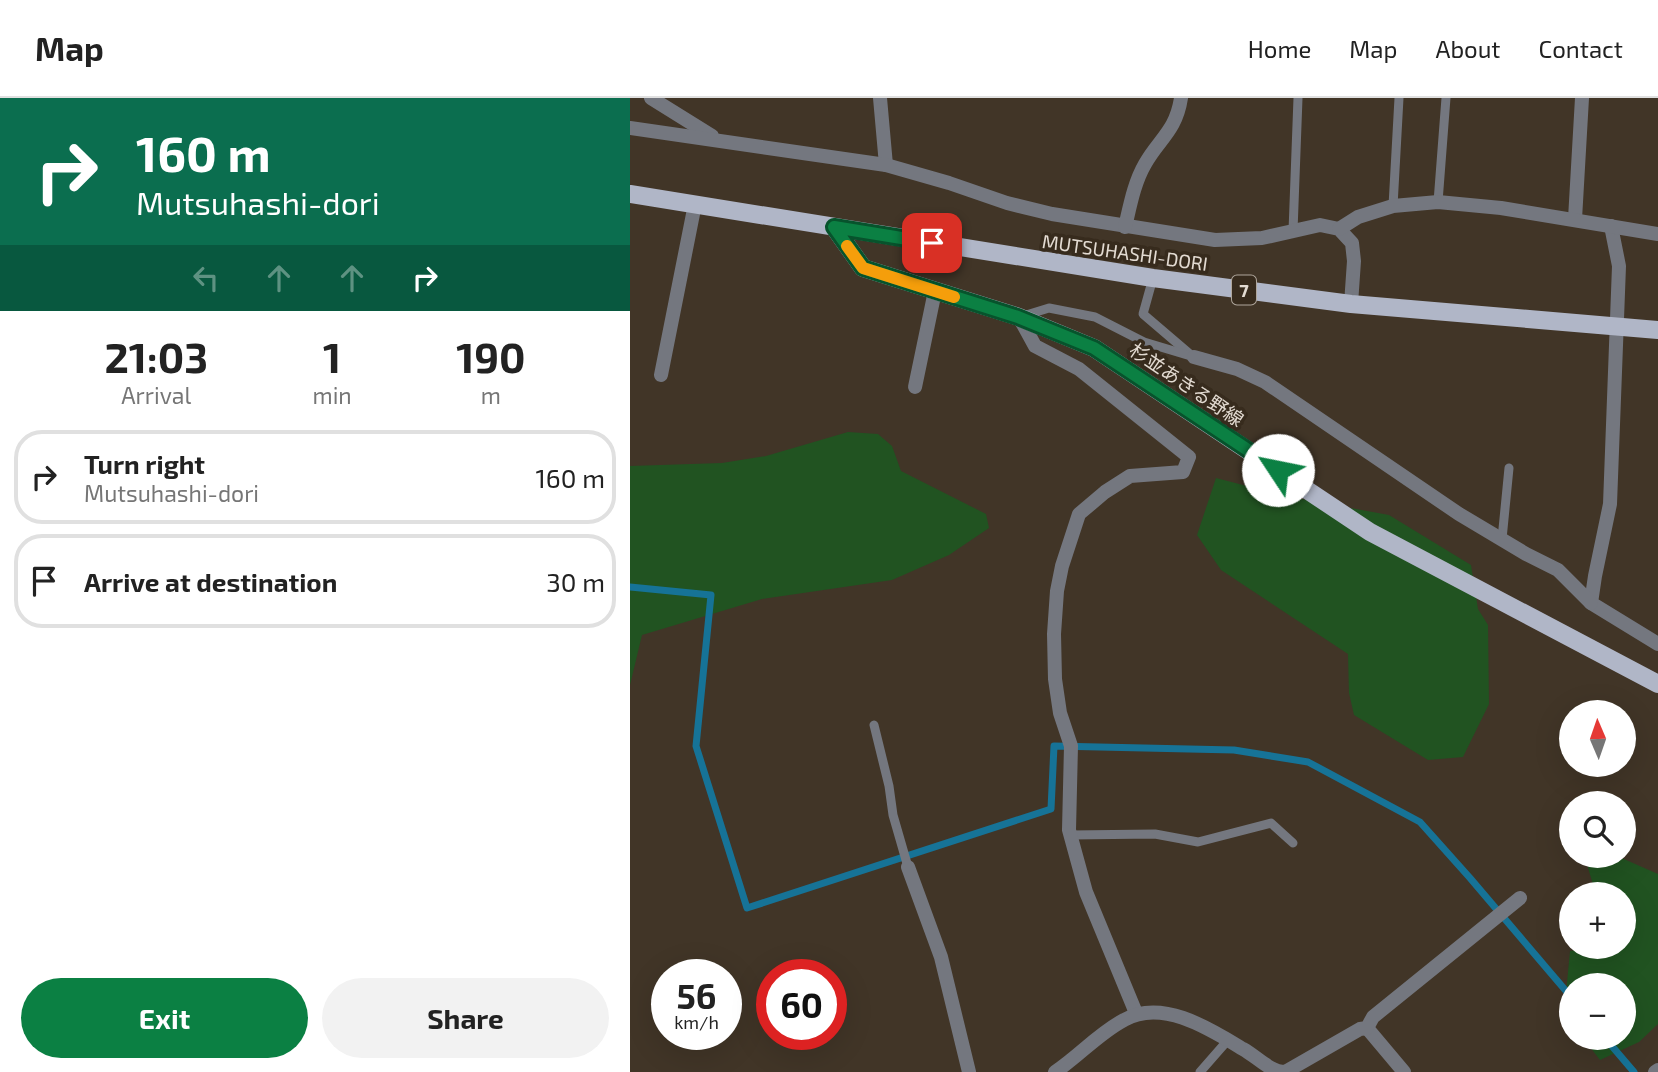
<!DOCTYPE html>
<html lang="en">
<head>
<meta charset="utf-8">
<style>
	body { margin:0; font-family:"Exo 2","Noto Sans JP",sans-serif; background:#f2f2f2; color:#222; height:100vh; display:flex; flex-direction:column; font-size:26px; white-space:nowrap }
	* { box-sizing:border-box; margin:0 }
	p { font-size:23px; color:#767676 }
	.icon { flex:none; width:38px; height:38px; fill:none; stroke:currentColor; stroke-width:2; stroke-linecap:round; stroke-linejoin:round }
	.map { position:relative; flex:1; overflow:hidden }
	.sheet { display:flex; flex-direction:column; background:#fff; width:630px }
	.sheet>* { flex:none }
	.guide { background:#0b6e4f; color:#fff; overflow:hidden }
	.needle { width:46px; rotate:358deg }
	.buttons { position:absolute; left:929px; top:602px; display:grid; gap:14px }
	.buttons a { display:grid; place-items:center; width:77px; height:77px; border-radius:50%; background:#fff; box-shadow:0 7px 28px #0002; font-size:35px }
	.speed { position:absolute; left:21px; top:861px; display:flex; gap:14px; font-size:35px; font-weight:700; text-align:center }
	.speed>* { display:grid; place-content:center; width:91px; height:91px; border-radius:50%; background:#fff; box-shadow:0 7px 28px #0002; line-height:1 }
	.speed small { font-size:18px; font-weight:400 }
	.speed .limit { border:10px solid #d22; background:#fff; color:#111 }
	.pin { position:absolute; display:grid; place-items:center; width:60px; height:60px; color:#fff; margin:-30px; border-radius:14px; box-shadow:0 4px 10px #0006 }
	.me { position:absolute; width:77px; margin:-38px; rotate:304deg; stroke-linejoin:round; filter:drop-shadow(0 0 5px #0008) }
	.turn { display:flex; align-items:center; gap:24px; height:147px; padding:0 21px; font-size:32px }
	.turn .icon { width:91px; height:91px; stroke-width:2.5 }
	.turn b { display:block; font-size:49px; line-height:60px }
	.lanes { display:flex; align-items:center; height:66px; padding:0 21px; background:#0003; justify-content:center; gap:35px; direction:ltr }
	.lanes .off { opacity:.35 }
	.eta { display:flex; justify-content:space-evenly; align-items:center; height:119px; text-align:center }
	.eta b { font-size:42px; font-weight:700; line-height:49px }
	.primary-button { display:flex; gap:14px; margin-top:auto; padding:14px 21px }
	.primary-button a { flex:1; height:80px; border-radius:42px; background:#0b8043; color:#fff; font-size:28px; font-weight:700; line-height:80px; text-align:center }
	.primary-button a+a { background:#f2f2f2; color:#222 }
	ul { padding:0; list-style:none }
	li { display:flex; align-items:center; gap:21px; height:94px; margin:0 14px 10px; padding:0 7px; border:4px solid #e0e0e0; border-radius:28px }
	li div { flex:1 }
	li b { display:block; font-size:26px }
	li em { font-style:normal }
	header { display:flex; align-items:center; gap:42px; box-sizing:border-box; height:98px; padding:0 35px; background:#fff; border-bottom:2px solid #e0e0e0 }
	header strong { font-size:33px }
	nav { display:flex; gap:38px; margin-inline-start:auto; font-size:24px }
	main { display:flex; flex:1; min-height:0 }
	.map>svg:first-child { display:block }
	.green { fill:#215321 }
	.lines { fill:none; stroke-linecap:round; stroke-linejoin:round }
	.stream { stroke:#167397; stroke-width:7 }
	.service { stroke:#74777f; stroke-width:9 }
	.minor { stroke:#74777f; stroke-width:14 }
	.primary { stroke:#b0b6c7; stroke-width:18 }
	.route-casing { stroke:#07532c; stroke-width:18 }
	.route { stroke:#0b8043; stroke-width:12 }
	.slow { stroke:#f59e0b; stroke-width:12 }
	.labels { text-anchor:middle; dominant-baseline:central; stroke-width:7; stroke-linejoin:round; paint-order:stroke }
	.shield { fill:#372b1d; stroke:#afa69c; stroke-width:2 }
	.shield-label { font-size:18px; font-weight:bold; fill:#e3dbd2 }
	.street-label { font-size:19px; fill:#e3dbd2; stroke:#372b1d }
</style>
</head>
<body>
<header>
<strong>Map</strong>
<nav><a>Home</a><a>Map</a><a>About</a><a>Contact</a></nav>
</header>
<main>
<section class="sheet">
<div class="guide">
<div class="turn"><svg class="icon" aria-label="right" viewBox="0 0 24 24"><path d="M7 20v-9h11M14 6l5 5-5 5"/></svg><div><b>160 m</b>Mutsuhashi-dori</div></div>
<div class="lanes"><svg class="icon off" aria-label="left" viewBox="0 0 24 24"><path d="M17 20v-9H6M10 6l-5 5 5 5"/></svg><svg class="icon off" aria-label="ahead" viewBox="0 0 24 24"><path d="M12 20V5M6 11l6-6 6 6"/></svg><svg class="icon off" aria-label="ahead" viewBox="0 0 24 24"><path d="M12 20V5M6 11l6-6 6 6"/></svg><svg class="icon" aria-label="right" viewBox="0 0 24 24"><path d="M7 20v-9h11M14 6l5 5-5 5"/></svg></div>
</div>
<div class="eta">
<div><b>21:03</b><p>Arrival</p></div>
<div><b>1</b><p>min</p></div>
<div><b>190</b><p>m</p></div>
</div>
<ul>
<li><svg class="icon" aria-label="right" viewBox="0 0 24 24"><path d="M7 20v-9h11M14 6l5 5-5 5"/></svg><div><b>Turn right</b><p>Mutsuhashi-dori</p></div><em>160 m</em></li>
<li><svg class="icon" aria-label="arrive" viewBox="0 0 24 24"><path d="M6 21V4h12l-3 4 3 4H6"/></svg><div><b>Arrive at destination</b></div><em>30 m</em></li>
</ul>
<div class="primary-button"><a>Exit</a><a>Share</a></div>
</section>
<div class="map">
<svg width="1028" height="974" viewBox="0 0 1028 974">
	<rect width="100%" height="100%" fill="#413527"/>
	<g class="green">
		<polygon points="218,334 248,336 262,348 271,373 356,416 359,430 319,457 262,482 132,501 12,537 0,587 0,368 92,365 136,358"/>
		<polygon points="586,380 655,398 759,417 841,467 848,511 858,527 859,606 833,659 798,662 724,617 719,595 718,556 591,472 567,437"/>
		<polygon points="957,758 987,758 1028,776 1028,926 1009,944 970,962 953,940 994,940 994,887 942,887 941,926 934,916 940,853 969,849 994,849 994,796 966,796 958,770"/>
	</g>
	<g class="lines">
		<g class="stream">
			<polyline points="0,489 81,497 66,648 117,810 421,711 424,648 604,652 678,664 790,724 840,780 942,900"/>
			<polyline points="975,940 1004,974"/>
		</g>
		<g class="service">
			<polyline points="808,104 816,0"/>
			<polyline points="763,108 769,0"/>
			<polyline points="663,133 668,0"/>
			<polyline points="523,180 513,216 561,257"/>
			<polyline points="393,218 419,210 465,219 514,244 564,259"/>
			<polyline points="872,441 879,370"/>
			<polyline points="244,627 259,688 263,717 278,769"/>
			<polyline points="441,737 525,736 568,744 641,725 663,745"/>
			<polyline points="570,974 598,942"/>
		</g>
		<g class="minor">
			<polyline points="21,0 82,38"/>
			<polyline points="250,0 256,67"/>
			<polyline points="0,30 256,67 319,85 377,105 422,116 585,142 632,140 690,127 709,131 722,145 724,163 721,206"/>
			<polyline points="945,121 952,0"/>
			<polyline points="981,128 989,168 980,406 965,478 961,505 1028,546"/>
			<path d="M495,129C500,108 504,85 515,66C529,41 546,33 551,0"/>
			<polyline points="709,131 728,119 763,108 808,104 871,110 1028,136"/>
			<polyline points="389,219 405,248 449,271 559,359 553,374 500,378 475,394 449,416 432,468 427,493 424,536 425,581 430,615 441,648 439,732 456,794 506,915"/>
			<polyline points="564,259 607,271 635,284 829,416 896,456 928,472 961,505"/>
			<polyline points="31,277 65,106"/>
			<polyline points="285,289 305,193"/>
			<polyline points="278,769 311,859 339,974"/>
			<polyline points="737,930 774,974"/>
			<path d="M425,974C449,958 469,935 494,922C532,900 580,931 613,951C626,958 640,974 655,974L730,931L737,930L743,919L890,800"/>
			<polyline points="1025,974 1028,972"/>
		</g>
		<g class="primary">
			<polyline points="0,96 523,180 721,206 1028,232"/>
			<polyline points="204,129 233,170 389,219 464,250 740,434 1028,586"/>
		</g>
	</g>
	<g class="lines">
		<g class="route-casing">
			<polyline id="route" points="302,145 204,129 233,170 388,219 464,250 648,372"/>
		</g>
		<use href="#route" class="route"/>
		<polyline class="slow" points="217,148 233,170 324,199"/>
	</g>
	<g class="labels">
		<rect class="shield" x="602" y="177.5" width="24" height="29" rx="5"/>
		<g class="shield-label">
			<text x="614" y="192">7</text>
		</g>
		<g class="street-label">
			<text transform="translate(495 154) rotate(8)">MUTSUHASHI-DORI</text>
			<text transform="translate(557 286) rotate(34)">杉並あきる野線</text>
		</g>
	</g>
</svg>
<div class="buttons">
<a><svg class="needle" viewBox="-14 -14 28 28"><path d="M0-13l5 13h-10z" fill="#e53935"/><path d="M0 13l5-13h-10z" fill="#767676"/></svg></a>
<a><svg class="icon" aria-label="search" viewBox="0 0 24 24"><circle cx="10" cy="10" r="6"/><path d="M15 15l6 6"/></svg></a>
<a>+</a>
<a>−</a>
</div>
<div class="speed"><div>56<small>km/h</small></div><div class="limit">60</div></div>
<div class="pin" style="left:302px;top:145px;background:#d93025"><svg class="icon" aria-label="arrive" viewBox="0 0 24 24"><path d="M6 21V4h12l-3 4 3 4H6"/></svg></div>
<svg class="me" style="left:648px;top:372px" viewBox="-20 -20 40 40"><circle r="19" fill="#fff"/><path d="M0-13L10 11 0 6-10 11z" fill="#0b8043"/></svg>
</div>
</main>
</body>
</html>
